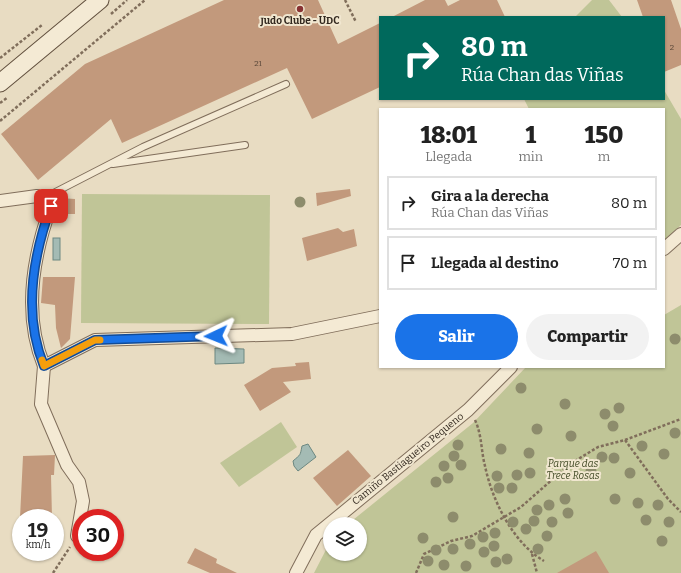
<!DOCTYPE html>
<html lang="es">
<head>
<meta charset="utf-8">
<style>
	body { margin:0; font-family:Bitter,serif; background:#f2f2f2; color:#222; height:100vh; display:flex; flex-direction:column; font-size:15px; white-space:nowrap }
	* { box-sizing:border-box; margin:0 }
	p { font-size:13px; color:#767676 }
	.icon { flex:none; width:22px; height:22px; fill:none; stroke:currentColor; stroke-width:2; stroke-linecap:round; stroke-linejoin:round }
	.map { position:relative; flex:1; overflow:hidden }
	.side { position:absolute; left:379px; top:108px; width:286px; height:260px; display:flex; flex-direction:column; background:#fff; border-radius:0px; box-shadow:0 1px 3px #0004 }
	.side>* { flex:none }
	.guide { position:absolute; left:379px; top:16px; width:286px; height:84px; border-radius:0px; box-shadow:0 1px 3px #0004; background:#00695c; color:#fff; overflow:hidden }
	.buttons { position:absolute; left:323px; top:517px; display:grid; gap:8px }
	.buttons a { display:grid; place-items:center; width:44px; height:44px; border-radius:50%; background:#fff; box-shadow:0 1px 3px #0004; font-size:20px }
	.speed { position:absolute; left:12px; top:509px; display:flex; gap:8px; font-size:20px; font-weight:700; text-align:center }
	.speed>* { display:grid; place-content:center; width:52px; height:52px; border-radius:50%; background:#fff; box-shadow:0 1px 3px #0004; line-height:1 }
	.speed small { font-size:10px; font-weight:400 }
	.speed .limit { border:6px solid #d22; background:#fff; color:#111 }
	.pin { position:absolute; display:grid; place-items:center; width:34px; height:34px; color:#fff; margin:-17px; border-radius:8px; box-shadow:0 2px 6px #0006 }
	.me { position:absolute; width:44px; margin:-22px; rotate:268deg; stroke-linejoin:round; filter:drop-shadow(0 0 3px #0008) }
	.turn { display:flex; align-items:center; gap:14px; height:84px; padding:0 16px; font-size:18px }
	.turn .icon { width:52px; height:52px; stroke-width:2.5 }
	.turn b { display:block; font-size:28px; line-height:34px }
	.eta { display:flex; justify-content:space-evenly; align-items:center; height:68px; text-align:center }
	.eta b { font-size:24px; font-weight:800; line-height:28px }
	.primary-button { display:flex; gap:8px; margin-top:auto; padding:8px 16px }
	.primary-button a { flex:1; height:46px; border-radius:24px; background:#1a73e8; color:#fff; font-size:16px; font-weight:800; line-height:46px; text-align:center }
	.primary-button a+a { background:#f2f2f2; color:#222 }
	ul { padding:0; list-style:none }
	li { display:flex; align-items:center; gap:12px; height:54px; margin:0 8px 6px; padding:0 8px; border:2px solid #e0e0e0; border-radius:0px }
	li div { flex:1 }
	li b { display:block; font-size:15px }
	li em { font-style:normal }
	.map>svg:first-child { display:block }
	.green { fill:#c0c597 }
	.water { fill:#a4bbb4; stroke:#6c8881 }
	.building { fill:#c2997c }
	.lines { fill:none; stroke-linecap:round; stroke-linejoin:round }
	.lane-casing { stroke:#806e5b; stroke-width:8 }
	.street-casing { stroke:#806e5b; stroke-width:14 }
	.secondary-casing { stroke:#62503e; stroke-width:19 }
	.path { stroke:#806e5b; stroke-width:2.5; stroke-dasharray:3 2; stroke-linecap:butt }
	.lane { stroke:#f4ead4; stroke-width:6 }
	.street { stroke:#f4ead4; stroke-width:12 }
	.secondary { stroke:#f4ead4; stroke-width:17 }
	.tree { fill:#8d8c6c }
	.route-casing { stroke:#114b97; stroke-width:10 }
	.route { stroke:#1a73e8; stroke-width:7 }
	.slow { stroke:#f59e0b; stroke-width:7 }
	.poi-dot { fill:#883233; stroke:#f1e7d0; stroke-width:1.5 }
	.labels { text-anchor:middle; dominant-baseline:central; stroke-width:4; stroke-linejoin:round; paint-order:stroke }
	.number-label { font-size:8px; fill:#554436 }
	.poi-label { font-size:10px; font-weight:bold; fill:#31271e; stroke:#f1e7d0 }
	.street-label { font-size:10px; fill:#31271e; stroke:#f1e7d0 }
	.park-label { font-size:10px; font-style:italic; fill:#424b26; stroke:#f1e7d0 }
</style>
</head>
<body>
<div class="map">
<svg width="681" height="573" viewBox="0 0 681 573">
	<rect width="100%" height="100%" fill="#e8dcc2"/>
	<g class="green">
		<polygon points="592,0 609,0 622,17 575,17"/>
		<polygon points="664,90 681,119 681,225 664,240 664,109 529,109 524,99 664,99"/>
		<polygon points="82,194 270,195 269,324 81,323"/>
		<polygon points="681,305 681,573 314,573 330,542 330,554 360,554 360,524 348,524 473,423 526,367 664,367 664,315"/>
		<polygon points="281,422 297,447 239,487 220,463"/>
	</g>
	<g class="water">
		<rect x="53" y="238" width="7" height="22"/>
		<polygon points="215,348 244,349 244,363 215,364"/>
		<path d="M308,444L316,457L298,471L294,466L293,461C301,454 300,456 302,446Z"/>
	</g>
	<g class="building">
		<polygon points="224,0 318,0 338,44 380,23 380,87 312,119 287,68 122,143 111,119 38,180 1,134 85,64"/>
		<polygon points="425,0 445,0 448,6 460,0 497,0 505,17 392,17"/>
		<polygon points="637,0 671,0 681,29 681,65 664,72 664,17 643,17"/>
		<polygon points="350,189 351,196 317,206 316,193"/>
		<polygon points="60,198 75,199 75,214 62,214"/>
		<polygon points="338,228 343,232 354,229 357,246 307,261 302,238"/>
		<polygon points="43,277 75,277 70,339 61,348 56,328 55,305 41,303"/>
		<polygon points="309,362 311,379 283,382 291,392 260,411 244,385 272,368 296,366 295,363"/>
		<polygon points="348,450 371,476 337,506 313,478"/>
		<polygon points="55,455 54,475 51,475 52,518 20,518 23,456"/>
		<polygon points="195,548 217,559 216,563 237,573 210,573 187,563"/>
		<polygon points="596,551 609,573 557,573"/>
	</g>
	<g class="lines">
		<g class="lane-casing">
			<g id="lane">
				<polyline points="113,164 245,145"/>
				<polyline points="42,199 143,147 286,84"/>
			</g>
		</g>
		<g class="street-casing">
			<g id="street">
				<path d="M0,201L37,196L51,206C33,256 23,315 44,366L95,340L292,334L380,316"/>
				<polyline points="664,249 681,234"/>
				<polyline points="44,366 41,404 67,465 79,482 83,501 77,536"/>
				<polyline points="296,573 316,535 468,410 511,367"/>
			</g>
		</g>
		<g class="secondary-casing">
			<polyline id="secondary" points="0,83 100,0"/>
		</g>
		<g class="path">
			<polyline points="345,0 356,22"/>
			<polyline points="111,14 127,0"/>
			<polyline points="0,58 42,25"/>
			<polyline points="0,103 7,98"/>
			<polyline points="0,121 145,0"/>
			<path d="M475,420C482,435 481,451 485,466C492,500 513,543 544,561"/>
			<polyline points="625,440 681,419"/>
			<polyline points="532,554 537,573"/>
			<polyline points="53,573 70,547"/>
			<polyline points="416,573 424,554 451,541 472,536 521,507 570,464 598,447 625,440 668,499 681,512"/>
		</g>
		<use href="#lane" class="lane"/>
		<use href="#street" class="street"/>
		<use href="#secondary" class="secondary"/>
	</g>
	<g class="tree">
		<circle cx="300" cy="202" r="5.5"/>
		<circle cx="675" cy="339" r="5.5"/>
		<circle cx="521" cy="388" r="5.5"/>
		<circle cx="565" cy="404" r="5.5"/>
		<circle cx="619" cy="408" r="5.5"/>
		<circle cx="605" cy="414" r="5.5"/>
		<circle cx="613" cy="426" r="5.5"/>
		<circle cx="537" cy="429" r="5.5"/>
		<circle cx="675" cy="433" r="5.5"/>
		<circle cx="571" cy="436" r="5.5"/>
		<circle cx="458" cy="445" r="5.5"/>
		<circle cx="642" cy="446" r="5.5"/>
		<circle cx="501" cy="449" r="5.5"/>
		<circle cx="529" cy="453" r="5.5"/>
		<circle cx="664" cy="454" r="5.5"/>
		<circle cx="454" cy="456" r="5.5"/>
		<circle cx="602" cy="457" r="5.5"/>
		<circle cx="614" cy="458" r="5.5"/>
		<circle cx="461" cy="465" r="5.5"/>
		<circle cx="444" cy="466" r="5.5"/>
		<circle cx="591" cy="471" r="5.5"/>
		<circle cx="530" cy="473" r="5.5"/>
		<circle cx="630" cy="473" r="5.5"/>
		<circle cx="517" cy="475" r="5.5"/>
		<circle cx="497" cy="476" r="5.5"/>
		<circle cx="448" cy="478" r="5.5"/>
		<circle cx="436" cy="482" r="5.5"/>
		<circle cx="499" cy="488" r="5.5"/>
		<circle cx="512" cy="488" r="5.5"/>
		<circle cx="565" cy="499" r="5.5"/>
		<circle cx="615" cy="499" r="5.5"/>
		<circle cx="638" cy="503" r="5.5"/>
		<circle cx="549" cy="505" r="5.5"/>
		<circle cx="658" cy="505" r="5.5"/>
		<circle cx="537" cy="510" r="5.5"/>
		<circle cx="568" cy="513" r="5.5"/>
		<circle cx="453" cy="517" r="5.5"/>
		<circle cx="646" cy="520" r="5.5"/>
		<circle cx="534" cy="521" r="5.5"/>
		<circle cx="513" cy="522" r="5.5"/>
		<circle cx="552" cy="522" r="5.5"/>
		<circle cx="669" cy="522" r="5.5"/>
		<circle cx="526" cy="529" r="5.5"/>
		<circle cx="495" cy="533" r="5.5"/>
		<circle cx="547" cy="536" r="5.5"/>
		<circle cx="483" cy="537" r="5.5"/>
		<circle cx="423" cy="538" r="5.5"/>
		<circle cx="662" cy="541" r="5.5"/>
		<circle cx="470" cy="544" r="5.5"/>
		<circle cx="494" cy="546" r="5.5"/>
		<circle cx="453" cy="549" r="5.5"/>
		<circle cx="538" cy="549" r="5.5"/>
		<circle cx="436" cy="550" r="5.5"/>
		<circle cx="484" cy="552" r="5.5"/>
		<circle cx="507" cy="559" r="5.5"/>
		<circle cx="428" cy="561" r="5.5"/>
		<circle cx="496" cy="562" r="5.5"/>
		<circle cx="444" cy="565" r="5.5"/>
		<circle cx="466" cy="566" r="5.5"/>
	</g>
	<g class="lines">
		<g class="route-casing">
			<path id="route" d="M51,206C33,256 23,315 44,366L95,340L216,336"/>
		</g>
		<use href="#route" class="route"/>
		<polyline class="slow" points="42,360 44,366 95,340 100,340"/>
	</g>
	<circle class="poi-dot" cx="300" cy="9" r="4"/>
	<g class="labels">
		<g class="number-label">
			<text x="672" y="47">2</text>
			<text x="258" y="63">21</text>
		</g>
		<g class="poi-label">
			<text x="300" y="21">Judo Clube - UDC</text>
		</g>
		<g class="street-label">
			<text transform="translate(408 459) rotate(-39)">Camiño Bastiagueiro Pequeno</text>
		</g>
		<g class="park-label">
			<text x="573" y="464">Parque das<tspan x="573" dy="12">Trece Rosas</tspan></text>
		</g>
	</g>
</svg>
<div class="buttons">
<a><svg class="icon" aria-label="layers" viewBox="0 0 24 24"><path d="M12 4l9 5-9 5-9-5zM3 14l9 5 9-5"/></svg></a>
</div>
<div class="speed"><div>19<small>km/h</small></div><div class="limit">30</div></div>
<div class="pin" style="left:51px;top:206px;background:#d93025"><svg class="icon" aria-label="arrive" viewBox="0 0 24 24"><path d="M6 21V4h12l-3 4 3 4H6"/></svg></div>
<svg class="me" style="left:216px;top:336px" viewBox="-20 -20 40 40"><path d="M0-17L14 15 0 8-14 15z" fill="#1a73e8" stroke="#fff" stroke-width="4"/></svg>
<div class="guide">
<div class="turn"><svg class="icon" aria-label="right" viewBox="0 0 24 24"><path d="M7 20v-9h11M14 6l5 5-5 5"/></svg><div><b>80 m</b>Rúa Chan das Viñas</div></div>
</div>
<section class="side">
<div class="eta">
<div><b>18:01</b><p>Llegada</p></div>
<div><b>1</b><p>min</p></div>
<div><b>150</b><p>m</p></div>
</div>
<ul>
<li><svg class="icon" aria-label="right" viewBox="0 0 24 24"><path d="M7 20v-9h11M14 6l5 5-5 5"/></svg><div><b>Gira a la derecha</b><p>Rúa Chan das Viñas</p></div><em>80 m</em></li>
<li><svg class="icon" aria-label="arrive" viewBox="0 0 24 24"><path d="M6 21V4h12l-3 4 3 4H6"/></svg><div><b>Llegada al destino</b></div><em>70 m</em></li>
</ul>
<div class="primary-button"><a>Salir</a><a>Compartir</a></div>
</section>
</div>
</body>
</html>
